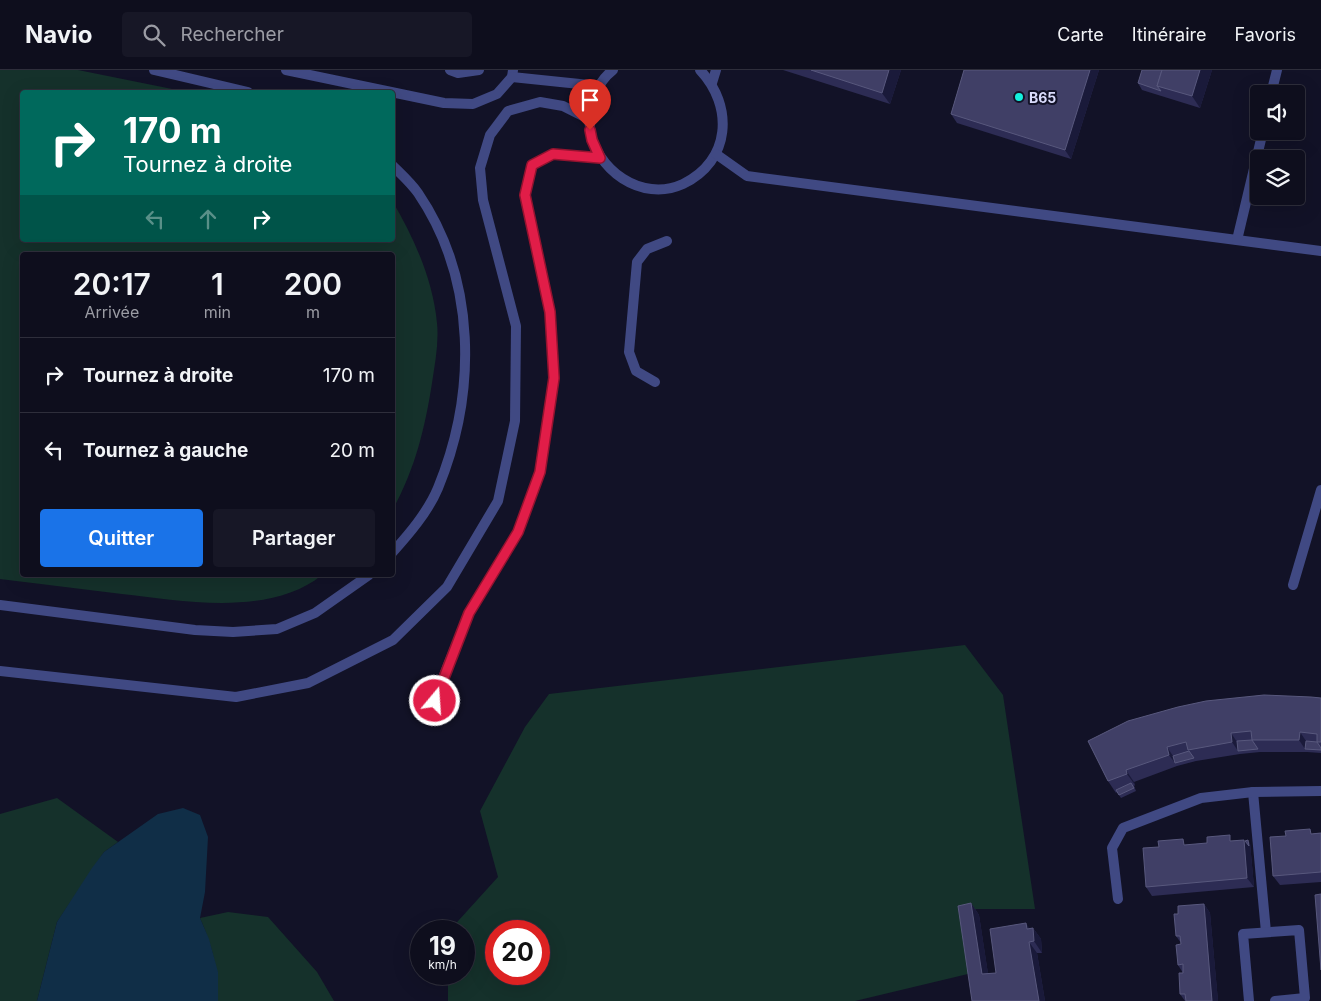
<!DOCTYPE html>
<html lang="fr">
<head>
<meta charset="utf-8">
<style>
	body { margin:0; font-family:Inter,sans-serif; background:#171726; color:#f1f3f6; height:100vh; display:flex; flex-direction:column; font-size:19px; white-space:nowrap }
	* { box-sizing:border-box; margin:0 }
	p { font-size:16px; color:#9b9ca4 }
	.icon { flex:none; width:28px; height:28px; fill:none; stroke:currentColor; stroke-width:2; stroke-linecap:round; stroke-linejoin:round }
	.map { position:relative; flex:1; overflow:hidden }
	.sheet { position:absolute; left:20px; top:182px; width:375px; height:325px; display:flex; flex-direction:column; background:#0e0e1d; border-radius:5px; box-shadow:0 5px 20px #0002,0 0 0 1px #2e2e3b }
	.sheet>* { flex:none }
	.banner { position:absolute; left:20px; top:20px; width:375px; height:152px; border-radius:5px; box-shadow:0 5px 20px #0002,0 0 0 1px #2e2e3b; background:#00695c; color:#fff; overflow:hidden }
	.tools { position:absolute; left:1250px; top:15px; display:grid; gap:10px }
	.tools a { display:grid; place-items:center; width:55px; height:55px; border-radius:5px; background:#0e0e1d; box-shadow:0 5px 20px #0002,0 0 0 1px #2e2e3b; font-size:25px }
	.speed { position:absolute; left:410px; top:850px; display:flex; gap:10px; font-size:25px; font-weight:700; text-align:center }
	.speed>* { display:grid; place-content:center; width:65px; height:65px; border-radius:50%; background:#0e0e1d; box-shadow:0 5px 20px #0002,0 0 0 1px #2e2e3b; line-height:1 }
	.speed small { font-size:12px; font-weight:400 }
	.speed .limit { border:8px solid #d22; background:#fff; color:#111 }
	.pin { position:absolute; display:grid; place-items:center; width:42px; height:42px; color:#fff; margin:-51px -21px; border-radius:50% 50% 50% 0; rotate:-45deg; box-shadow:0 0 5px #0007 }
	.pin .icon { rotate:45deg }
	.me { position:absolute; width:55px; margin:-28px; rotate:18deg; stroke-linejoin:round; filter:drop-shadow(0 0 4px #0008) }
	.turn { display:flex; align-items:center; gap:18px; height:105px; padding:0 20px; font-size:22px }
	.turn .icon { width:65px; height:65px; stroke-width:2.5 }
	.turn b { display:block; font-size:35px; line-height:42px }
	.lanes { display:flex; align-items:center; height:48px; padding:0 20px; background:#0003; justify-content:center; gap:25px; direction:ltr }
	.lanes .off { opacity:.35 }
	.eta { display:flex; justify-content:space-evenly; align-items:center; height:85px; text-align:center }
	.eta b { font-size:30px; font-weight:600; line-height:35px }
	.cta { display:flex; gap:10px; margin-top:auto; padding:10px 20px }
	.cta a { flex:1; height:58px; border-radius:5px; background:#1a73e8; color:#fff; font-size:20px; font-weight:600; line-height:58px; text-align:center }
	.cta a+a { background:#171726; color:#f1f3f6 }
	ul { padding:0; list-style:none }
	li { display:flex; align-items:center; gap:15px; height:75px; padding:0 20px; border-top:1px solid #2e2e3b }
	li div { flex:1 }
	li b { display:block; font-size:19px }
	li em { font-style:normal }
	header { display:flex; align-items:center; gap:30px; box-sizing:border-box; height:70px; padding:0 25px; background:#0e0e1d; border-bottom:1px solid #2e2e3b }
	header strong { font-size:24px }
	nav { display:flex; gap:28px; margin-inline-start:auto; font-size:18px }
	.search { width:350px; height:45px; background:#171726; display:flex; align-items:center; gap:12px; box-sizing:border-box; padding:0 18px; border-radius:5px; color:#9b9ca4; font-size:19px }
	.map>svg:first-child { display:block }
	.green { fill:#15312b; fill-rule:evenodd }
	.water { fill:#102e47 }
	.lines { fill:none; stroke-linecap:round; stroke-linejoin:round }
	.lane { stroke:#404983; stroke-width:10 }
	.street { stroke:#404983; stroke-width:10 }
	.wall { fill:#2d2c54 }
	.shaded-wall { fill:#1a1a3a }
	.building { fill:#403f66; stroke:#58587d }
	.route-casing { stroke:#92132f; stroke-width:12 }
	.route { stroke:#e11d48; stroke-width:9 }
	.poi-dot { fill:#14efdd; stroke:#121227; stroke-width:2 }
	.labels { text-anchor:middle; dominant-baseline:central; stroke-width:4; stroke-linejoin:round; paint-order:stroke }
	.poi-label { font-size:14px; font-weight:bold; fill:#dadcfc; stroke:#121227; text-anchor:start }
</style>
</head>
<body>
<header>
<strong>Navio</strong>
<div class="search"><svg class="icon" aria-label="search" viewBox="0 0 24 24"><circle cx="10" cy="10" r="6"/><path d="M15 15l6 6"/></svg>Rechercher</div>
<nav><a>Carte</a><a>Itinéraire</a><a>Favoris</a></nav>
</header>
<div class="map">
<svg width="1321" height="931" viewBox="0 0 1321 931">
	<rect width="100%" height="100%" fill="#121227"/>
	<g class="green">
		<path d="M0,0H78L187,22H22V170H392L393,132C414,168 433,210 437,253C439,273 435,293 432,313C425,358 415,399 393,439L392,185H22V505H322C270,547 183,531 122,524C81,519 41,514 0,509Z"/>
		<path d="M965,575L1003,625L1035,839H967L972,903L855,931H448V904H464V861H449L498,807L480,741L525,657L549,624ZM496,861H539V904H496Z"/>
		<polygon points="57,728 118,772 104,782 57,852 37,931 0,931 0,744"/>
		<path d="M228,842L268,847L317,902L334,931H218C218,898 213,878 200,848Z"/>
	</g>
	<polygon class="water" points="183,738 200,745 208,767 205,822 200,848 209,869 218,902 218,931 37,931 57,852 92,798 104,782 158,744"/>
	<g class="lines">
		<g class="lane">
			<polyline points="154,0 248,22"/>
			<polyline points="286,0 444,33 473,34 497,24 512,7 513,0"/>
			<polyline points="450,0 458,3 479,0"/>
			<path d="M613,0C596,13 588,37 590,58C595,99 641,133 683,114C731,91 734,36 700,0"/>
			<polyline points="512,7 599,16"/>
			<polyline points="712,13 716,0"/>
			<polyline points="1271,24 1277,0"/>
			<polyline points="716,84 747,106 1321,181"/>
			<path d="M392,95C401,104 411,113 418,123C477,210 477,323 438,418C428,442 409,464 392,483"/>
			<polyline points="1237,170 1263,61"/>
			<polyline points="655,312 636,301 629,282 637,192 647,179 667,171"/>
			<polyline points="1293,515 1321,420"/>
			<polyline points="0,535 195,560 233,562 277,559 315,543 369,505"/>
			<polyline points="0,601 236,627 308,613 393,570 447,517 498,431 515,351 516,256 483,130 480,98 490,65 508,41 540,32 563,36 589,49"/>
			<polyline points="430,648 440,615 469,543 518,462 540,402 554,307 550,242 525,125 532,95 553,84 600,88"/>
		</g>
		<g class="street">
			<polyline points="1253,722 1266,862"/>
			<polyline points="1118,829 1112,778 1123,758 1201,728 1253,722 1321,721"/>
			<polyline points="1249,931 1243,864 1299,860 1305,928 1275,931"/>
		</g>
	</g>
	<g class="wall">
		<polygon points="783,0 901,0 890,34"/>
		<polygon points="964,0 1099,0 1071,89 957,53 951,44"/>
		<polygon points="1142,0 1212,0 1200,38 1142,20 1138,13"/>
		<polygon points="1321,628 1321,683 1307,682 1260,682 1240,684 1196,691 1177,696 1134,712 1135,715 1134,716 1136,721 1121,728 1117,722 1116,723 1108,711 1088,671"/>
		<polygon points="1314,763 1321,763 1321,812 1280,815 1273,806"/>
		<polygon points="1234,771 1250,773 1254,817 1152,826 1146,817 1187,775"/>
		<polygon points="971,833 979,845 988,904 996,903 1030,858 1033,858 1041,869 1042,883 1037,883 1045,931 972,931"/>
		<polygon points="1204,834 1210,843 1218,931 1185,931 1180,924 1183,903 1178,895 1181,873 1176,866 1178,844"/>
	</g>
	<g class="shaded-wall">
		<polygon points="889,0 901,0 890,34 882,23"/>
		<polygon points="1090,0 1099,0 1071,89 1065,80"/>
		<polygon points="1200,0 1212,0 1200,38 1192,26"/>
		<polygon points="1300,662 1308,674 1305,679 1299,670"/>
		<polygon points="1231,663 1239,675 1238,681 1240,684 1232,672"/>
		<polygon points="1167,677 1175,689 1175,693 1169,685"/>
		<polygon points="1126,700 1134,712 1135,715 1127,704"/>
		<polygon points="1244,770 1249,776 1248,770 1250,773 1254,817 1247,808"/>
		<polygon points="971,833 979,845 990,916 982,904"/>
		<polygon points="1204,834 1210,843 1218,931 1212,931"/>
		<polygon points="1026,853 1033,863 1033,858 1041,869 1042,883 1034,871 1027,859"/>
		<polygon points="1029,872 1037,883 1045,931 1039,931"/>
	</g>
	<g class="building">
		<polygon points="811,0 889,0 882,23"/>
		<polygon points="964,0 1090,0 1065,80 951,44"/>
		<polygon points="1142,0 1162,0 1157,16 1161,21 1138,13"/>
		<polygon points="1162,0 1200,0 1192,26 1157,16"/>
		<polygon points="1264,625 1311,627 1321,628 1321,672 1317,672 1317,664 1300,662 1299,670 1252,670 1251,661 1231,663 1232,672 1188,680 1186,672 1167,677 1169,685 1126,700 1127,704 1108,711 1088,671 1128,651 1178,637 1206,631"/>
		<polygon points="1252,670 1258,679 1238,681 1237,671"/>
		<polygon points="1306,671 1317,672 1321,678 1321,680 1305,679"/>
		<polygon points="1189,681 1194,688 1175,693 1173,686"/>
		<polygon points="1131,713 1134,718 1119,725 1116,720"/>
		<polygon points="1310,759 1311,764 1321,763 1321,802 1273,806 1270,767 1286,766 1285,761"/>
		<polygon points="1230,765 1230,771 1244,770 1247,808 1146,817 1143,778 1159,777 1158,771 1183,769 1184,775 1207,773 1207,767"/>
		<polygon points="1248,770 1249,776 1245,771"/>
		<polygon points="1321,824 1321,900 1315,825"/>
		<polygon points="971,833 982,904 996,903 990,859 1026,853 1027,859 1033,858 1034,871 1029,872 1039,931 972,931 958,836"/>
		<polygon points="1204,834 1212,931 1186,931 1185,924 1180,924 1179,903 1183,903 1183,894 1178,895 1176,875 1181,874 1180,866 1176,866 1174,844 1178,844 1178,836"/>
	</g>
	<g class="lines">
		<g class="route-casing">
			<polyline id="route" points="435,631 469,543 518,462 540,402 554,308 550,242 525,125 532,95 553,84 600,88 592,70 590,60"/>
		</g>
		<use href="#route" class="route"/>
	</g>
	<circle class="poi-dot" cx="1019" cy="27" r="5"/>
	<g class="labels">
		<g class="poi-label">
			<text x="1029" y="27">B65</text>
		</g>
	</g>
</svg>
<div class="tools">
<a><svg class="icon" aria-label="sound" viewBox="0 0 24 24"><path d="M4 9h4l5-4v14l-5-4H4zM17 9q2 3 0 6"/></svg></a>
<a><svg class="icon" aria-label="layers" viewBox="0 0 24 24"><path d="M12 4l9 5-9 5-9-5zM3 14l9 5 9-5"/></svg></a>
</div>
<div class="speed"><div>19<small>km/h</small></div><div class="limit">20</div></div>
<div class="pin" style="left:590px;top:60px;background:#d93025"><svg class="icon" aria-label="arrive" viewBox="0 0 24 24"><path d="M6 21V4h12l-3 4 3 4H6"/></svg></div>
<svg class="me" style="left:435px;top:631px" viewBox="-20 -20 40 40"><circle r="17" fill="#e11d48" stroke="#fff" stroke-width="3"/><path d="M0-11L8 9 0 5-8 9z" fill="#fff"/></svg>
<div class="banner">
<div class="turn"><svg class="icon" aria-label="right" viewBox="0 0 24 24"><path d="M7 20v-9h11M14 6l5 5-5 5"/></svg><div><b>170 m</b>Tournez à droite</div></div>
<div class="lanes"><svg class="icon off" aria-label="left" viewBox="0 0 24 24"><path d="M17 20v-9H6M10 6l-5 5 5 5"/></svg><svg class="icon off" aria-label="ahead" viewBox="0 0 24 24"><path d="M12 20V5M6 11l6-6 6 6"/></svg><svg class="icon" aria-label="right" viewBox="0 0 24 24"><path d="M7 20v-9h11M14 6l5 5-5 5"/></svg></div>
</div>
<section class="sheet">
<div class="eta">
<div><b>20:17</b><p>Arrivée</p></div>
<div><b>1</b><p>min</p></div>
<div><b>200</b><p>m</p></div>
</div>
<ul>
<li><svg class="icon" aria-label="right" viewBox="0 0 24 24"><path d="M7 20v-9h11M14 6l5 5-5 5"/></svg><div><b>Tournez à droite</b></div><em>170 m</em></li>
<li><svg class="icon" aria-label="left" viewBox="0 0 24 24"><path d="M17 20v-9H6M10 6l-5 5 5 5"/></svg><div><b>Tournez à gauche</b></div><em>20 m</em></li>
</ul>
<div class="cta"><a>Quitter</a><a>Partager</a></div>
</section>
</div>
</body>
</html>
